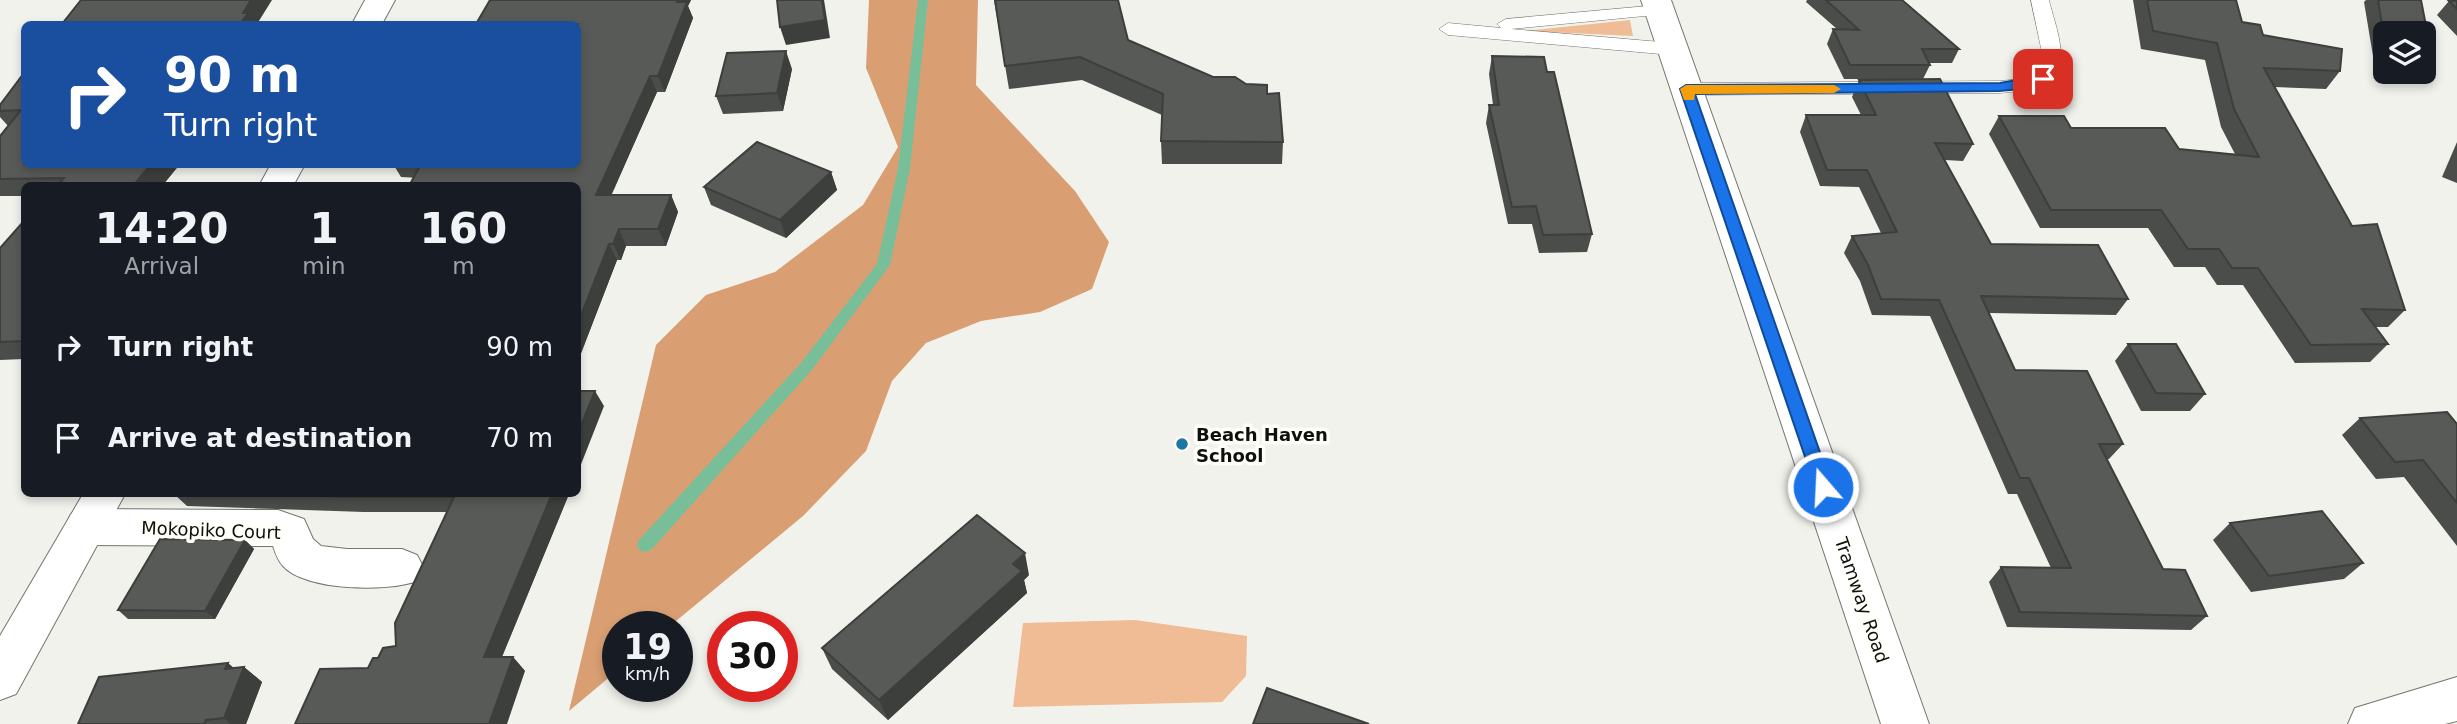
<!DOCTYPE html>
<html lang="en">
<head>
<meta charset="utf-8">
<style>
	body { margin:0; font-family:"DejaVu Sans",sans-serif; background:#20242c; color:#f1f3f6; height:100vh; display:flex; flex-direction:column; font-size:26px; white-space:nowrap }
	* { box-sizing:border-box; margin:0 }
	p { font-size:23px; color:#9ea1a6 }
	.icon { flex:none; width:38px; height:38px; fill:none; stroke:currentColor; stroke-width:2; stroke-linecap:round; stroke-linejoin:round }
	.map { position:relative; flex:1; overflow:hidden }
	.side { position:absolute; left:21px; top:182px; width:560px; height:315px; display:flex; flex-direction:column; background:#171b24; border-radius:10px; box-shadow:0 4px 10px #0003 }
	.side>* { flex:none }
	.top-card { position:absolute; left:21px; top:21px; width:560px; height:147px; border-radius:10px; box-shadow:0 4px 10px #0003; background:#1a4fa0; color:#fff; overflow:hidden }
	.fabs { position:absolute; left:2373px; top:21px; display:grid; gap:14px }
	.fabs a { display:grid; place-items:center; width:63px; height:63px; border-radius:10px; background:#171b24; box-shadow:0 4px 10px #0003; font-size:35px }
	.speed { position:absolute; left:602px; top:611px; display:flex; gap:14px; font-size:35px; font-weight:700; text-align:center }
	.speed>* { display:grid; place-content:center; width:91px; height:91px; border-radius:50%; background:#171b24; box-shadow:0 4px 10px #0003; line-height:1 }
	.speed small { font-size:18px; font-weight:400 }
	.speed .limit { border:10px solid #d22; background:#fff; color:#111 }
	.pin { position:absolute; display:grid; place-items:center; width:60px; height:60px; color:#fff; margin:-30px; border-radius:14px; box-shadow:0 4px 10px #0006 }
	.me { position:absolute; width:77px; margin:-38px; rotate:341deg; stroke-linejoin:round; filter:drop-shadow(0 0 5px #0008) }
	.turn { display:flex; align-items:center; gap:24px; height:147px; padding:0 28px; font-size:32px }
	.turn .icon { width:91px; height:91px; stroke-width:2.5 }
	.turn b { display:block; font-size:49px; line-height:60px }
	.eta { display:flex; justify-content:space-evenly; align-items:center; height:119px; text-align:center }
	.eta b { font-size:42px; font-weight:800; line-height:49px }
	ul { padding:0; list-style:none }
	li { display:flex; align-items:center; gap:21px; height:91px; padding:0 28px }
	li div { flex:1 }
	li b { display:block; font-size:26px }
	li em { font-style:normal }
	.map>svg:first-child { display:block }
	.green { fill:#efbc95 }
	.forest { fill:#d99f73 }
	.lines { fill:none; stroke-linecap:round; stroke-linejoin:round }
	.stream { fill:#77be99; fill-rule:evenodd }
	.lane-casing { stroke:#74756f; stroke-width:1 }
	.street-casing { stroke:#74756f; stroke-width:2 }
	.secondary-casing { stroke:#74756f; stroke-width:2 }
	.lane { fill:#fff; fill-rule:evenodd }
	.street { fill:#fff; fill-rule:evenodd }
	.secondary { fill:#fff; fill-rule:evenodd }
	.wall { fill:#4b4d4a }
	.shaded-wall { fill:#3d3f3c }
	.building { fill:#575a56; stroke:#3d3f3c; stroke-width:2 }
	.route { fill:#1a73e8; stroke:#114b97; stroke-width:2 }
	.slow { fill:#f59e0b }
	.poi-dot { fill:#1d77a6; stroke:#fffff9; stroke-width:2.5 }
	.labels { text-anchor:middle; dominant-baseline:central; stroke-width:7; stroke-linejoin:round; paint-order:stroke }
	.poi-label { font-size:18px; font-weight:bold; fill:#0f0f0d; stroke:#fffff9; text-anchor:start }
	.street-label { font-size:18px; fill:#0f0f0d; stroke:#fffff9 }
</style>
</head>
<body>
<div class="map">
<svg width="2457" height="724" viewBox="0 0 2457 724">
	<rect width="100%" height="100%" fill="#f1f2ec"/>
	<g class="green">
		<polygon points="1630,20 1633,36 1525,31"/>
		<polygon points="1135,620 1247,636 1246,676 1222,702 1013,707 1023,623"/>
	</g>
	<polygon class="forest" points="869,0 978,0 976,85 1075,191 1109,242 1092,289 1040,312 981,321 926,343 892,381 866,451 803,516 670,626 618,626 618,670 569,711 656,345 706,295 775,272 863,205 898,147 866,68"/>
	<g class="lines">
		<polygon class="stream" points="918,0 928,0 910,168 890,265 811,371 651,550 645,552 639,550 637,545 639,540 801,363 877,264 898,168"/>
		<g class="lane-casing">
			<g id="lane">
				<path d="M2031,0H2049C2054,23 2076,73 2044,86C2030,92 2015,91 2000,93L1686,95L1679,93L1677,89L1679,85L1686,83L2000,81L2030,78L2039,71L2042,53Z"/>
				<polygon points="1659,5 1665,6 1668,10 1665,14 1511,29 1672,43 1681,49 1678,53 1672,55 1448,35 1439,29 1448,23 1501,28 1497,24 1506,19"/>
			</g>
		</g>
		<g class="street-casing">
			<g id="street">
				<polygon points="1641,0 1671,0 1929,724 1881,724"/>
				<path d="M86,509L278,510L304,519L313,539L321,546L347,549H402L417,555L424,568L417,581C388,592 305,591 283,566C278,561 275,552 273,546L86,545L71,540L65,527L71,514Z"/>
				<polygon points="2457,677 2457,721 2445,724 2348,724 2355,708"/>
			</g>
		</g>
		<g class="secondary-casing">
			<g id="secondary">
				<polygon points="365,0 395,0 382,24 352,24"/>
				<polygon points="271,164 305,164 293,186 259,186"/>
				<polygon points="83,494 125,494 16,694 0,700 0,636"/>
			</g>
		</g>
		<use href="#lane" class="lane"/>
		<use href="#street" class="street"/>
		<use href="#secondary" class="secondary"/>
	</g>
	<g class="wall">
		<polygon points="490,0 691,0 688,6 693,18 665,92 657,92 611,195 671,195 678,212 666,246 626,246 621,260 617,260 578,361 578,186 401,177 393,164 578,164"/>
		<polygon points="994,0 1128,40 1213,77 1267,94 1283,142 1282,164 1162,164 1161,141 1162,115 1082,80 1009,89"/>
		<polygon points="1807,0 1902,0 1959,49 1952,63 1929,63 1930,65 1923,79 1844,79 1827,44 1833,29 1837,29 1806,2"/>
		<polygon points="2133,0 2236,0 2242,22 2263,35 2340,71 2326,89 2274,87 2352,226 2405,310 2388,327 2375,327 2388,344 2370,362 2295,363 2243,285 2217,285 2205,267 2174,267 2148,228 2040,228 1989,134 1999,116 2071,128 2179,149 2235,154 2221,127 2205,60 2141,49"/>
		<polygon points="2366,0 2421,0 2432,57 2424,67 2424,33 2385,33 2385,65 2374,62 2364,2"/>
		<polygon points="2449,1 2457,1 2457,36 2437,15"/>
		<polygon points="1492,56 1547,72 1592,234 1587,252 1539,253 1532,224 1508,224 1486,123 1489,105 1493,105 1489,74"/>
		<polygon points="792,69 783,111 723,114 716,96"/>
		<polygon points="24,73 24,164 180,164 162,186 24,186 24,196 0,196 0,136 8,126 0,117 0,105"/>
		<polygon points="1859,80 1973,144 1963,161 1945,160 1991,244 2128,299 2116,315 1989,313 2015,370 2123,444 2109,459 2107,459 2163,569 2207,616 2191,630 2007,627 1989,582 2001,567 2051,568 2017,494 2008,494 1930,316 1872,315 1860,281 1844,253 1852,236 1881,233 1859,187 1820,186 1800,132 1806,115 1861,115 1852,97"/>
		<polygon points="2457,142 2457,183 2442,177"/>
		<polygon points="831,172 837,190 786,238 711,205 704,187"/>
		<polygon points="24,221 24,359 0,360 0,248"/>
		<polygon points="2128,344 2205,394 2190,411 2141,411 2115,361"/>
		<polygon points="2360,418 2457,424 2457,546 2404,477 2376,479 2342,435"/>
		<polygon points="174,494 569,494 502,657 513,657 525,671 368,668 378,658 396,646 447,512 364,512 187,506"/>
		<polygon points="2230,523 2363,563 2344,579 2251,592 2213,540"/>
		<polygon points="245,540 254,549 215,619 128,619 118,610"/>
		<polygon points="1029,575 1024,580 1027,593 888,720 832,669 822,648"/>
		<polygon points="244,667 262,682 246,724 78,724 234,668"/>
	</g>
	<g class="shaded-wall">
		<polygon points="251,0 272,0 257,24 240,24 243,13"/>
		<polygon points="678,0 691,0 688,6 693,18 665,92 658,76"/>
		<polygon points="822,0 824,0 830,38 786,45 780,27"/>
		<polygon points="786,51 792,69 783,111 777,93"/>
		<polygon points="650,76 657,92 604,212 596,195"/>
		<polygon points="151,164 180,164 162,186 133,186"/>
		<polygon points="831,172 837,190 786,238 780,220"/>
		<polygon points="671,195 678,212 666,246 658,229"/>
		<polygon points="619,229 626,246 621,260 613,244"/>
		<polygon points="609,244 617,260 578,361 578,323"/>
		<polygon points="595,391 604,406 578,472 578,433"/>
		<polygon points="552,494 569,494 496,671 484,657"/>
		<polygon points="245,540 254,549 215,619 205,611"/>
		<polygon points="1025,553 1029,575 1024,580 1027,593 888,720 879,700"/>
		<polygon points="513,657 525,671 507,724 489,724"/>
		<polygon points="228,663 241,674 244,667 262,682 246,724 231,724 224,718 225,669"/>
	</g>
	<g class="building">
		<polygon points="81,0 251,0 243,13 248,13 240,24 62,24"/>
		<polygon points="490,0 678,0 677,2 687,2 658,76 650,76 596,195 671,195 658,229 619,229 613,244 609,244 578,323 578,186 409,186 421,164 578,164 578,24 476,24"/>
		<polygon points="777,0 822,0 825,20 780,27"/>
		<polygon points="995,0 1118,0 1128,40 1213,77 1235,77 1246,84 1267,85 1267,94 1279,93 1283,142 1161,141 1163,94 1080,57 1005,66"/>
		<polygon points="1826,0 1902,0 1959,49 1922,49 1930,65 1850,65 1833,29 1859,30"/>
		<polygon points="2147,0 2236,0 2242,22 2260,25 2263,35 2342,49 2340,71 2264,68 2352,226 2377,224 2405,310 2362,309 2388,344 2311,345 2258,268 2232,268 2219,249 2188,249 2161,210 2051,210 1999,116 2064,116 2071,128 2165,128 2179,149 2259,157 2234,109 2217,43 2153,31"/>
		<polygon points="2378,0 2421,0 2432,57 2424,55 2424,33 2385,33 2385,43"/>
		<polygon points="2449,1 2457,1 2457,9"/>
		<polygon points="786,51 777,93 716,96 727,53"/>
		<polygon points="1492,56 1544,57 1547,72 1554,72 1592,234 1543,235 1536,206 1512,207 1489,105 1499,105"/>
		<polygon points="24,73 24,164 151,164 133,186 57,186 64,178 0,179 0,136 21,110 0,111 0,105"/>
		<polygon points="1940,79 1973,144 1935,143 1991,244 2098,245 2128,299 1981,296 2015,370 2087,371 2123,444 2099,444 2163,569 2185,570 2207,616 2020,612 2001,567 2071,568 2029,478 2020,478 1939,300 1881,299 1868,265 1852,236 1897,232 1867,170 1827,170 1806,115 1876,115 1859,80"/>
		<polygon points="757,142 831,172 780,220 704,187"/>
		<polygon points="24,221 24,341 0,342 0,248"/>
		<polygon points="2128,344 2176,344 2205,394 2156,393"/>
		<polygon points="578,391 595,391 578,433"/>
		<polygon points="2447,412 2457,424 2457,503 2423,460 2395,462 2360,418"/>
		<polygon points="249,494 552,494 484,657 513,657 489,724 295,724 320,669 368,668 373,658 378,658 383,648 396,646 395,623 454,497 351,497"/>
		<polygon points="2322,511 2363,563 2269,576 2230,523"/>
		<polygon points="977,515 1025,553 1013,564 1022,571 879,700 822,648"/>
		<polygon points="160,539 245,540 205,611 118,610"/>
		<polygon points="228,663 225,669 244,667 224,718 206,720 204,724 78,724 99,677"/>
		<polygon points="1267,688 1369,724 1253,724"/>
	</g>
	<path class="route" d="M2043,75L2049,79C2036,90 2016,89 2000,91L1695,94L1832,487L1829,492H1817L1680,89L1686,85L2000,83Z"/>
	<polygon class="slow" points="1686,85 1834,85 1841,89 1834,93 1695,94 1694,100 1684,100 1680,89"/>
	<circle class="poi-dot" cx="1182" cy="444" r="7"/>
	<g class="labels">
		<g class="poi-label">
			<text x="1196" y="434">Beach Haven<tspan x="1196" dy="21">School</tspan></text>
		</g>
		<g class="street-label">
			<text transform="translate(211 530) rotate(2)">Mokopiko Court</text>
			<text transform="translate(1862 600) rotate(71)">Tramway Road</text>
		</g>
	</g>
</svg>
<div class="fabs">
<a><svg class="icon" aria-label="layers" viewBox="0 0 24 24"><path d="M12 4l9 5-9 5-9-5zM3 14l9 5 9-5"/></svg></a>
</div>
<div class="speed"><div>19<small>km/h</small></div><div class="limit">30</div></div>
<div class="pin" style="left:2043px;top:79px;background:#d93025"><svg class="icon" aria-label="arrive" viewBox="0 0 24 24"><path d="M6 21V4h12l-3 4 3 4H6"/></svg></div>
<svg class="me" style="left:1823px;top:487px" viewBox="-20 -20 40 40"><circle r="17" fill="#1a73e8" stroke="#fff" stroke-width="3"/><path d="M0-11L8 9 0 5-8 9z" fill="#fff"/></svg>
<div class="top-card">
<div class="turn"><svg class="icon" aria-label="right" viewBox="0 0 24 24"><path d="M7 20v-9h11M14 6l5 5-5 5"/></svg><div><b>90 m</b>Turn right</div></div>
</div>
<section class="side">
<div class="eta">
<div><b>14:20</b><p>Arrival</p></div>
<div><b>1</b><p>min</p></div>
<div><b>160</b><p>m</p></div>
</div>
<ul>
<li><svg class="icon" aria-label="right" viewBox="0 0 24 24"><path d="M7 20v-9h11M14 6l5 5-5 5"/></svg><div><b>Turn right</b></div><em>90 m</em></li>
<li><svg class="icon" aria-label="arrive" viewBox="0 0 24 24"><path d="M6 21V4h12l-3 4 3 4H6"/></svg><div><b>Arrive at destination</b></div><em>70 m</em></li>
</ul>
</section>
</div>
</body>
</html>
